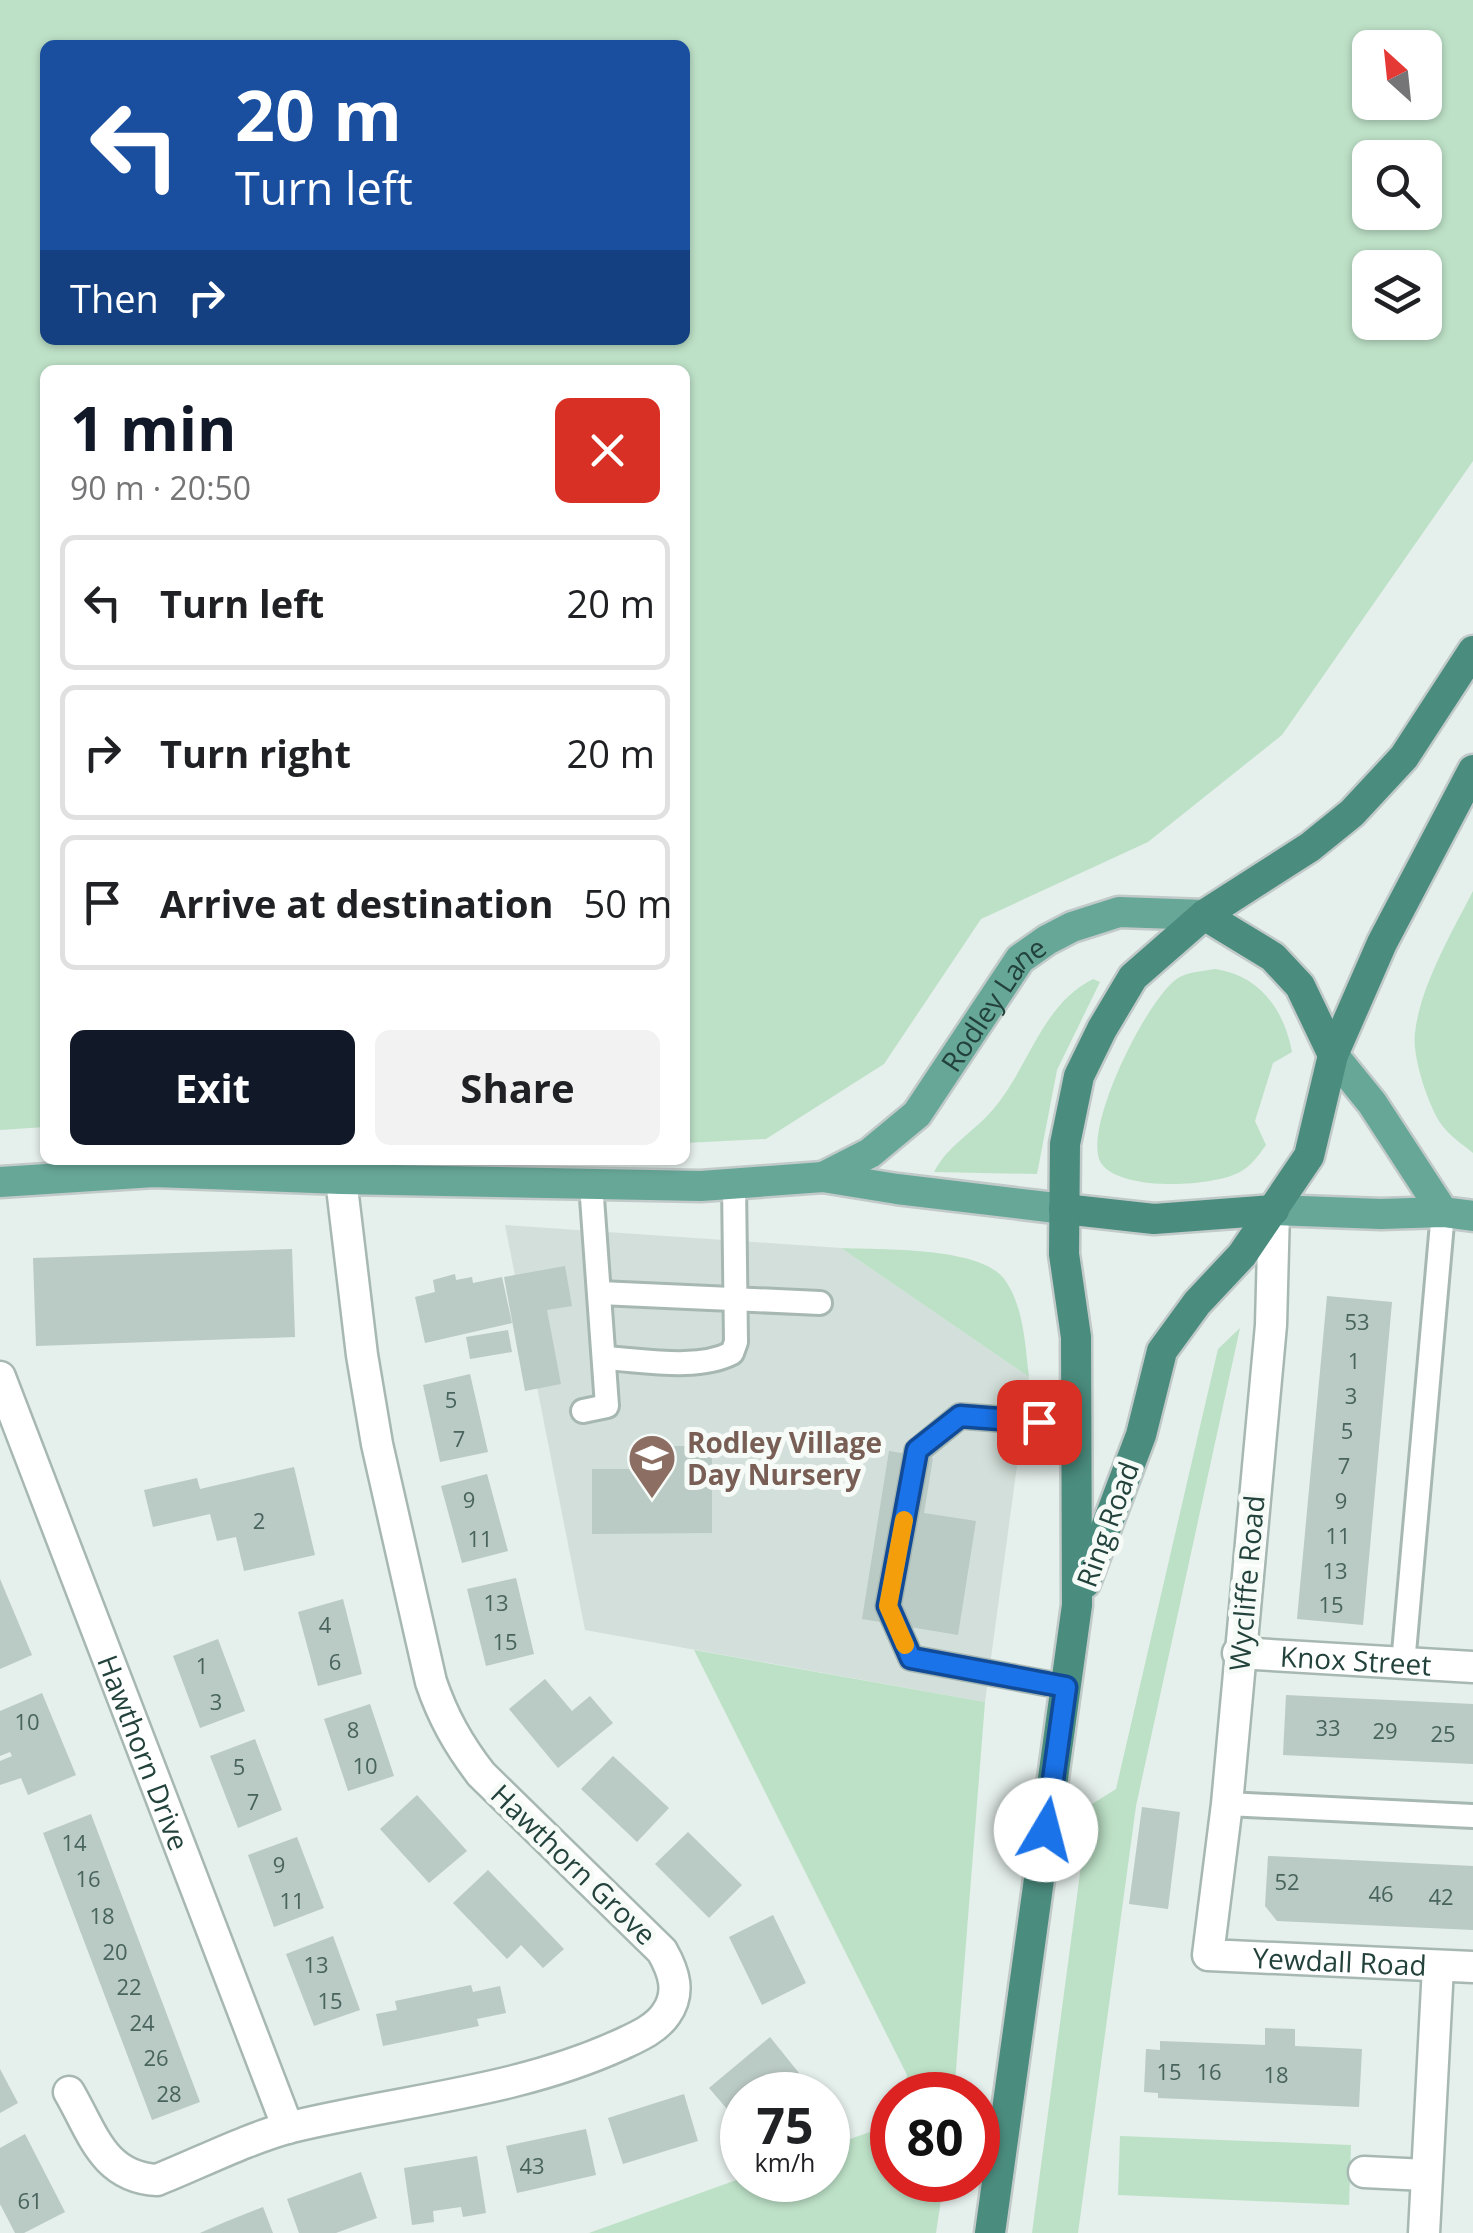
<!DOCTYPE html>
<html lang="en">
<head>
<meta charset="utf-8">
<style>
	body { margin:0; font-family:"Open Sans",sans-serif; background:#f2f2f2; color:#202124; height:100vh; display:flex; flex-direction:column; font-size:38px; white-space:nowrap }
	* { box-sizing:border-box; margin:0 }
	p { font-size:32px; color:#757577 }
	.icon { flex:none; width:55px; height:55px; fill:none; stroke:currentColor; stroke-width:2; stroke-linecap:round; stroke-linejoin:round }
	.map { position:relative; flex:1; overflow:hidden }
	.panel { position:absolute; left:40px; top:365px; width:650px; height:800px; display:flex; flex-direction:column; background:#fff; border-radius:15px; box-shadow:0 2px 8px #0004 }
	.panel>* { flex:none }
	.hud { position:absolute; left:40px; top:40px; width:650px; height:305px; border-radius:15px; box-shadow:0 2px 8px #0004; background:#1a4fa0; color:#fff; overflow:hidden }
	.needle { width:65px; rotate:333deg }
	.buttons { position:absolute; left:1352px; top:30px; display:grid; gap:20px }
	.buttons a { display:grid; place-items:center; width:90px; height:90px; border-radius:15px; background:#fff; box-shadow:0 2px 8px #0004; font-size:50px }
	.speed { position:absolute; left:720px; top:2072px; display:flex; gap:20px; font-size:50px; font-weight:700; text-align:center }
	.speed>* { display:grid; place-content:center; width:130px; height:130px; border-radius:50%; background:#fff; box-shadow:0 2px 8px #0004; line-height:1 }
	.speed small { font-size:25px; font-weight:400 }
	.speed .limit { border:15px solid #d22; background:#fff; color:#111 }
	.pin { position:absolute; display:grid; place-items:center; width:85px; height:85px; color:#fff; margin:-42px; border-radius:20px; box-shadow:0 5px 15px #0006 }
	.me { position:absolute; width:110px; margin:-55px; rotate:8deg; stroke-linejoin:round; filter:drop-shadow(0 0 8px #0008) }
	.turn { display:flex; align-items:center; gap:35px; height:210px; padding:0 30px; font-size:45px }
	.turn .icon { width:130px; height:130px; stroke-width:2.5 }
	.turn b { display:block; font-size:70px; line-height:85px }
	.then { display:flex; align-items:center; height:95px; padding:0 30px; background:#0003; gap:20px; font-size:38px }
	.round { display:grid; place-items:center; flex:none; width:105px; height:105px; border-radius:15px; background:#f2f2f2 }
	.summary { display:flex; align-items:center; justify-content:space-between; height:170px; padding:0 30px }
	h1 { font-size:60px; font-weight:700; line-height:75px; color:#111827 }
	.cta { display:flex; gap:20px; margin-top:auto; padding:20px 30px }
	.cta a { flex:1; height:115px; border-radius:15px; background:#111827; color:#fff; font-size:40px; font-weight:700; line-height:115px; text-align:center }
	.cta a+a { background:#f2f2f2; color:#202124 }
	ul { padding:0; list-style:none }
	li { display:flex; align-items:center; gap:30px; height:135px; margin:0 20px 15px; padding:0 10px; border:5px solid #e0e0e0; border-radius:15px }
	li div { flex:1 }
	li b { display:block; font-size:38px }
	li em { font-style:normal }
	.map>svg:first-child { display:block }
	.built { fill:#d3dfda }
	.green { fill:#bde1c7; fill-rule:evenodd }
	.building { fill:#bacac4 }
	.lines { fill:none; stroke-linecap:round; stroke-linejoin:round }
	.service-casing { stroke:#a7b8b3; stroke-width:28 }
	.minor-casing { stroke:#a7b8b3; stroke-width:35 }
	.primary-casing { stroke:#c1cac8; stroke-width:35 }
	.trunk-casing { stroke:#c1cac8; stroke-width:35 }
	.service { stroke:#fff; stroke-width:22 }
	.minor { stroke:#fff; stroke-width:30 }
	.primary { stroke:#67a798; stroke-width:30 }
	.trunk { stroke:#4a8c7e; stroke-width:30 }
	.route-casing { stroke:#114b97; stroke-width:25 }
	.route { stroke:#1a73e8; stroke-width:18 }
	.slow { stroke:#f59e0b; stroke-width:18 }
	.labels { text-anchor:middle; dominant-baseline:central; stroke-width:10; stroke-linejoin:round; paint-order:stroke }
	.number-label { font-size:22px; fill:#48645d }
	.street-label { font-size:28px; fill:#22423b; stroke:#f6fbf8 }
	.education-label { font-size:28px; font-weight:bold; fill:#785e54; stroke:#f6fbf8; text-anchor:start }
</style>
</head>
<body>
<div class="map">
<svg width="1473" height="2233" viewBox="0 0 1473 2233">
	<rect width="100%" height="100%" fill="#e5efeb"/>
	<polygon class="built" points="505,1225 841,1248 1029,1377 985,1702 585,1630"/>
	<g class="green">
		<path d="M0,0H1473V461L1282,735L1148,842L981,919L884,1064L766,1139L685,1143V370H45V1127L0,1130ZM685,45V340H45V45ZM1370,48H1425V102H1370ZM1370,158H1425V212H1370ZM1370,268H1425V322H1370Z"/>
		<path d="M1473,891V1153C1461,1143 1448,1135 1439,1121C1427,1101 1412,1056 1415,1033C1420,987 1452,932 1473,891Z"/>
		<path d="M1215,969C1259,975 1284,1009 1292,1052L1273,1063L1255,1121L1266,1145C1258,1156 1252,1165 1240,1172C1213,1187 1120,1192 1101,1163C1081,1131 1147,998 1178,978C1188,972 1203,971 1215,969Z"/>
		<path d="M1093,979L1100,982L1057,1070L1037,1174L934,1172C947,1147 969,1135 988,1115C1028,1073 1039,1006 1093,979Z"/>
		<path d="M841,1248C880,1250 981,1246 1005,1280C1024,1307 1025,1345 1029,1377Z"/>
		<polygon points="1240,1328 1136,1806 1078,2233 1032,2233 1089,1806 1116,1789 1218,1349"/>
		<polygon points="694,1650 985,1702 954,2095 903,2095 907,2075"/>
		<polygon points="892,2124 892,2180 944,2180 936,2233 589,2233 742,2178 828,2180 828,2147"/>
		<polygon points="1120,2136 1351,2145 1349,2205 1118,2195"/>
	</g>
	<g class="building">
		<polygon points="292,1249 295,1337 36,1346 33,1258"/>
		<polygon points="565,1266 572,1306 547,1310 561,1384 525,1391 504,1277"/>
		<polygon points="455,1274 456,1280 472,1277 473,1283 502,1277 512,1323 425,1343 415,1297 435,1292 433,1280"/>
		<polygon points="1327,1296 1392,1302 1363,1625 1297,1619"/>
		<polygon points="508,1330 512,1352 470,1359 466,1337"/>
		<polygon points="470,1374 488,1452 440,1462 423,1385"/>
		<polygon points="638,1446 712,1446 712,1533 592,1534 592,1469 638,1469"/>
		<polygon points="889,1451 933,1458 924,1513 976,1521 958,1635 862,1619"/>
		<polygon points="294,1467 315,1555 244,1571 236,1537 217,1541 210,1514 153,1527 144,1490 197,1478 200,1489"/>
		<polygon points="487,1474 508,1551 462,1563 441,1486"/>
		<polygon points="516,1578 534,1654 486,1666 467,1589"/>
		<polygon points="0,1579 32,1655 0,1669"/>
		<polygon points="343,1599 362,1674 318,1686 298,1612"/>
		<polygon points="218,1639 245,1711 200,1728 173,1656"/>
		<polygon points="545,1679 572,1711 590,1696 613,1723 558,1768 509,1709"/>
		<polygon points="42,1693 76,1775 28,1795 21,1778 0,1785 0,1761 12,1756 10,1752 0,1756 0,1711"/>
		<polygon points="1286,1695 1473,1704 1473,1764 1283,1755"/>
		<polygon points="370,1704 394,1776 348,1791 324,1719"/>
		<polygon points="255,1739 282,1810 238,1828 210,1756"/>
		<polygon points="613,1756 669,1808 637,1842 581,1789"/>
		<polygon points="417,1795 467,1851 429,1883 380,1829"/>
		<polygon points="1142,1807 1180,1812 1168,1909 1129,1904"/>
		<polygon points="91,1814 200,2102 152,2120 43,1833"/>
		<polygon points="688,1832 742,1885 709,1918 655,1864"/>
		<polygon points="297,1837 324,1908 274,1927 248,1855"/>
		<polygon points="1268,1856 1473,1866 1473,1930 1277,1921 1265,1906"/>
		<polygon points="488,1870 564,1949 543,1968 521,1945 507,1959 453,1903"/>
		<polygon points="773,1915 806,1983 762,2005 729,1937"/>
		<polygon points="333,1936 360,2010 314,2026 286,1954"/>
		<polygon points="471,1985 473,1992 500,1986 506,2013 477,2019 479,2026 383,2046 376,2014 397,2010 395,2001"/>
		<polygon points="1265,2028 1295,2029 1295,2046 1362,2049 1359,2107 1158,2098 1158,2093 1144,2092 1146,2049 1160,2050 1160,2041 1265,2045"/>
		<polygon points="770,2037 799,2073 773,2095 742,2095 742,2120 739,2123 709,2088"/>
		<polygon points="0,2069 18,2103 0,2113"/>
		<polygon points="684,2094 698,2141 623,2164 608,2118"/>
		<polygon points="586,2129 596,2175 517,2193 506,2146"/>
		<polygon points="25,2134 65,2212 24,2233 15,2233 0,2204 0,2148"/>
		<polygon points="477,2156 486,2213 463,2217 461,2207 433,2211 434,2222 412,2225 404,2168"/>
		<polygon points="361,2172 377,2218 336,2233 299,2233 287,2199"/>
		<polygon points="263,2207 273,2233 200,2233 225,2222"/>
	</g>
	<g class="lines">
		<g class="service-casing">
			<g id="service">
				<polyline points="600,1293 820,1303"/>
				<path d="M604,1358C643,1360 697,1371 732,1353L736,1342L734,1184"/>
				<polyline points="583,1411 607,1406 591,1184"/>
				<polyline points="1403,1664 1443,1212"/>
				<polyline points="1066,1687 911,1658 888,1606 917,1451 960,1416 1079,1425"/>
				<polyline points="1227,1804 1473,1816"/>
			</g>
		</g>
		<g class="minor-casing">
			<g id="minor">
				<path id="s1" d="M1274,1210L1271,1325L1227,1804L1208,1955L1473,1967"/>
				<path id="s2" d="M0,1377L288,2128"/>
				<path id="s3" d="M1238,1653L1473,1667"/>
				<path d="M69,2092C93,2133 103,2177 157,2180C200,2163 246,2139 291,2127C402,2100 518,2092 622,2044C637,2037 656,2029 666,2014C681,1993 674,1972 662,1951L481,1774C458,1744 443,1717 431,1682L377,1444L362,1355L341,1179"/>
				<polyline points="1364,2172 1426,2175"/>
				<polyline points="1424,2233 1438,1967"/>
			</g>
		</g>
		<g class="primary-casing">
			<g id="primary">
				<polyline points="1333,1055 1372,1103 1443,1212"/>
				<path id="s4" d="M823,1177L870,1153L917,1114L1020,959L1047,940L1072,927L1119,912L1204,915"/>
				<polyline points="0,1182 154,1172 341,1179 701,1186 823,1177 897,1189 1064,1209"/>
				<polyline points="1274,1210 1381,1214 1443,1212 1473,1216"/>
			</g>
		</g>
		<g class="trunk-casing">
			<g id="trunk">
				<polyline points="1204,915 1273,957 1300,986 1333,1055"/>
				<polyline points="1064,1209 1154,1219 1274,1210"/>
				<polyline points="1085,1583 1141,1435 1162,1351 1197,1303 1242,1255 1309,1156 1333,1055 1382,943 1473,770"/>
				<polyline points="990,2233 1077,1605 1076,1337 1064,1254 1065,1144 1079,1076 1102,1029 1133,977 1204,915 1310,847 1352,813 1404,757 1473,651"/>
			</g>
		</g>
		<use href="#service" class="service"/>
		<use href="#minor" class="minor"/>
		<use href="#primary" class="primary"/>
		<use href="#trunk" class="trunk"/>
	</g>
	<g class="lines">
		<g class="route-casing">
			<polyline id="route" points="1039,1422 960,1416 917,1450 888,1606 911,1658 1066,1687 1046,1830"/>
		</g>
		<use href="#route" class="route"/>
		<polyline class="slow" points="904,1520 888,1606 905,1645"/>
	</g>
	<defs>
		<g id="school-pin" transform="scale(2.5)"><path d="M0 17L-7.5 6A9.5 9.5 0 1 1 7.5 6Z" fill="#8d6e63" stroke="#f6fbf8"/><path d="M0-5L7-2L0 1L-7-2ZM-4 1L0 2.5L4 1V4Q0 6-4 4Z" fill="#fff"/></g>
	</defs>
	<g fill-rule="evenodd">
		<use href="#school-pin" x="652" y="1458"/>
	</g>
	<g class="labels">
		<g class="number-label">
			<text x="1357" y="1321">53</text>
			<text x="1354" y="1360">1</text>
			<text x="1351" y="1395">3</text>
			<text x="451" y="1399">5</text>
			<text x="1347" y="1430">5</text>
			<text x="459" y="1438">7</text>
			<text x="1344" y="1465">7</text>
			<text x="469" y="1499">9</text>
			<text x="1341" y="1500">9</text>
			<text x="259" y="1520">2</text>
			<text x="1338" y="1535">11</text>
			<text x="480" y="1538">11</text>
			<text x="1335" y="1570">13</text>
			<text x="496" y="1602">13</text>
			<text x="1331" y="1604">15</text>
			<text x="325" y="1624">4</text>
			<text x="505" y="1641">15</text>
			<text x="335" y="1661">6</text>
			<text x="202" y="1665">1</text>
			<text x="216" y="1701">3</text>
			<text x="27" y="1721">10</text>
			<text x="1328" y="1727">33</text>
			<text x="353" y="1729">8</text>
			<text x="1385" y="1730">29</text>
			<text x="1443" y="1733">25</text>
			<text x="365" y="1765">10</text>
			<text x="239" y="1766">5</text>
			<text x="253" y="1801">7</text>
			<text x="74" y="1842">14</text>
			<text x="279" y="1864">9</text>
			<text x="88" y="1878">16</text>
			<text x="1287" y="1881">52</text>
			<text x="1381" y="1893">46</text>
			<text x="1441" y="1896">42</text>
			<text x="292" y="1900">11</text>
			<text x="102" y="1915">18</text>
			<text x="115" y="1951">20</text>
			<text x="316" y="1964">13</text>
			<text x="129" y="1986">22</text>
			<text x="330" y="2000">15</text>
			<text x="142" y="2022">24</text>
			<text x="156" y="2057">26</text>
			<text x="1169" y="2071">15</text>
			<text x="1209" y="2071">16</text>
			<text x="1276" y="2074">18</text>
			<text x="169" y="2093">28</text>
			<text x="532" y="2165">43</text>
			<text x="30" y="2200">61</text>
		</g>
		<g class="street-label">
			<text stroke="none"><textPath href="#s4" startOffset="248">Rodley Lane</textPath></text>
			<text transform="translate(1107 1524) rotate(-70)">Ring Road</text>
			<text transform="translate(1246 1583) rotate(-85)">Wycliffe Road</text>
			<text stroke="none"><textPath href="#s3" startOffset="118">Knox Street</textPath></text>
			<text stroke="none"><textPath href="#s2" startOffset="402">Hawthorn Drive</textPath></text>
			<text transform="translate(574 1864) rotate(44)">Hawthorn Grove</text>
			<text stroke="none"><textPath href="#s1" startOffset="880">Yewdall Road</textPath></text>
		</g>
		<g class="education-label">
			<text x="687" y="1442">Rodley Village<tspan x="687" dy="32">Day Nursery</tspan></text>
		</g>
	</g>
</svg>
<div class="buttons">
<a><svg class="needle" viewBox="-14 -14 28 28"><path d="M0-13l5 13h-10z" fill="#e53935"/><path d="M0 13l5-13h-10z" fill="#757577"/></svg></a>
<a><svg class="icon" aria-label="search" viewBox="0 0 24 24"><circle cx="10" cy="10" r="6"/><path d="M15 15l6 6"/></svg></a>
<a><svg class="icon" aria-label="layers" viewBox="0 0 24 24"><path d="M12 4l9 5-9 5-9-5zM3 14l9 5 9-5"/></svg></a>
</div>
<div class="speed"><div>75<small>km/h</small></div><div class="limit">80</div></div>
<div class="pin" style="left:1039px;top:1422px;background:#d93025"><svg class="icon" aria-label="arrive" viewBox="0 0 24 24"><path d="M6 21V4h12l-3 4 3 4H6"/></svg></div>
<svg class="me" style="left:1046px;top:1830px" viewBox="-20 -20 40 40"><circle r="19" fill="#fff"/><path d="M0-13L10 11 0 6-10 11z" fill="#1a73e8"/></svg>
<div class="hud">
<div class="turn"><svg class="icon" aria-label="left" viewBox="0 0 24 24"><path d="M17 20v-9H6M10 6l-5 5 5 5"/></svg><div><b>20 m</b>Turn left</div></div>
<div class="then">Then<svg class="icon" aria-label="right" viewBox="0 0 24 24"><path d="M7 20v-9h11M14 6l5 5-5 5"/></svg></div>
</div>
<section class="panel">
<div class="summary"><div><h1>1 min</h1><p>90 m · 20:50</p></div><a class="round" style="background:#d93025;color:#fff"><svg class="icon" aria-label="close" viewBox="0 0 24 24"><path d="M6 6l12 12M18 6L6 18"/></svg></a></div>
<ul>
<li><svg class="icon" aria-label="left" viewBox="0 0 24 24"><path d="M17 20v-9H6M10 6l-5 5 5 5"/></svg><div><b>Turn left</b></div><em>20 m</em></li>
<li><svg class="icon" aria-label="right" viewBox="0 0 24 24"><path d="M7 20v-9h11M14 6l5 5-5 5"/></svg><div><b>Turn right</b></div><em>20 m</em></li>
<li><svg class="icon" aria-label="arrive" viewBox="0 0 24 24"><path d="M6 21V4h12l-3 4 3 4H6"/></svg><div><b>Arrive at destination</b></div><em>50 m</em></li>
</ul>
<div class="cta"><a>Exit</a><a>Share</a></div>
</section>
</div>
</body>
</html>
